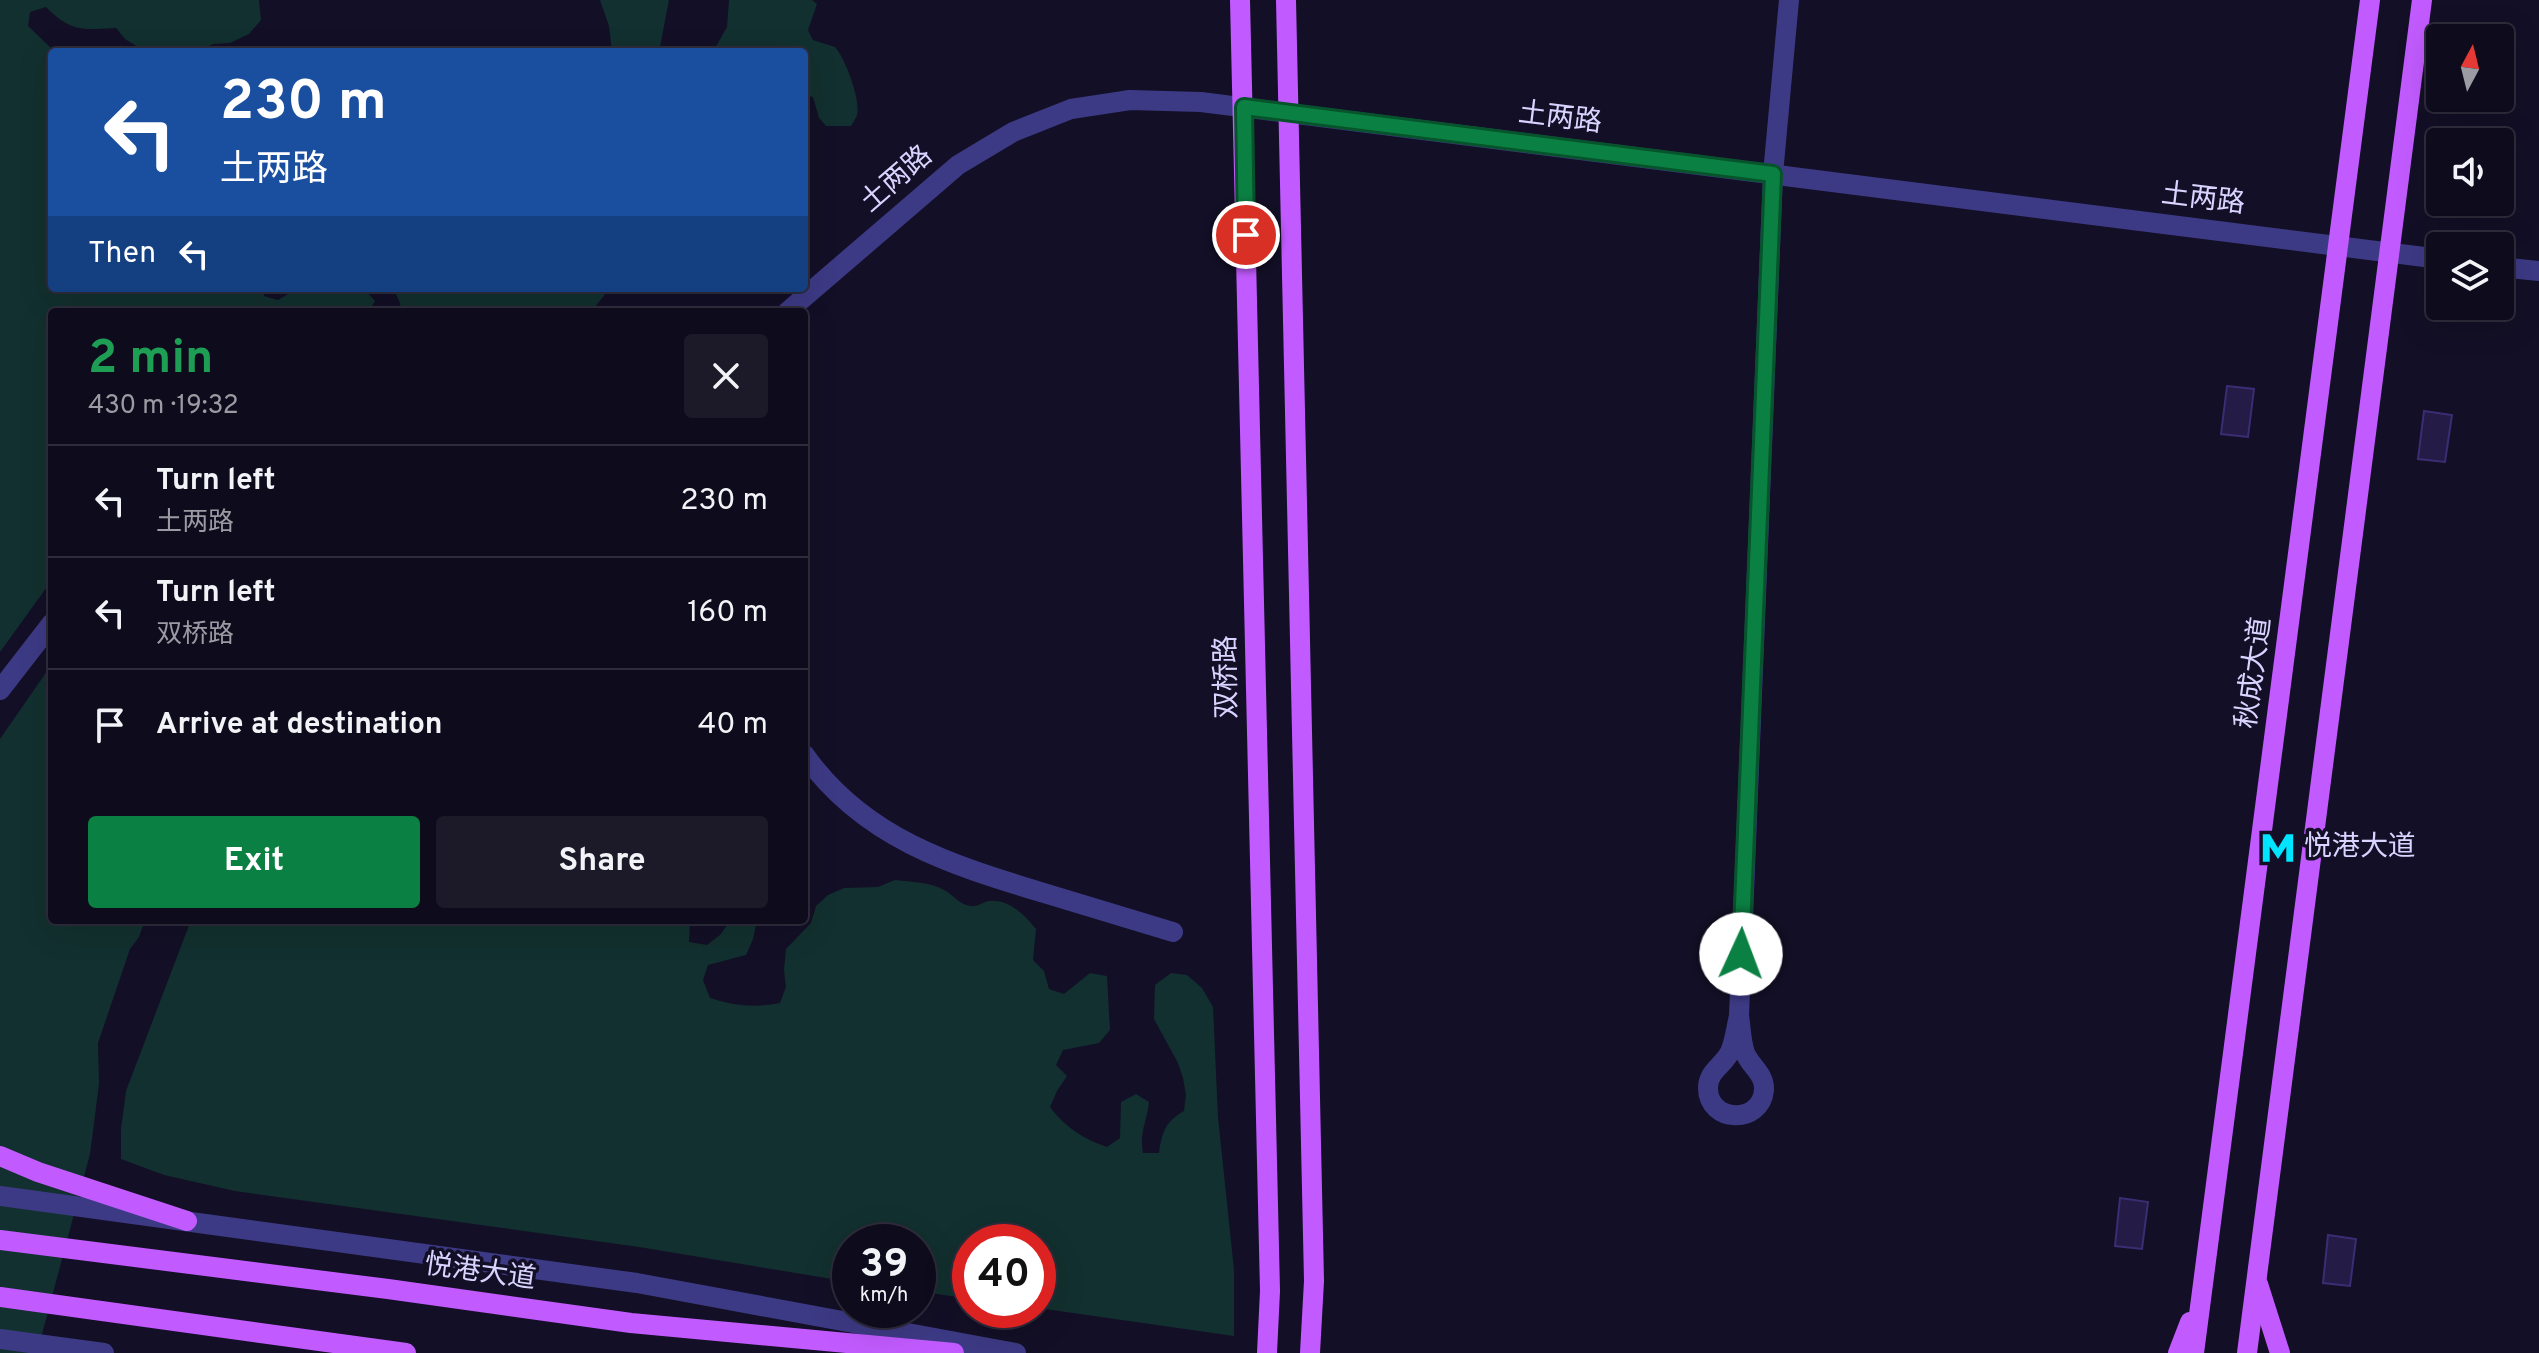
<!DOCTYPE html>
<html lang="en">
<head>
<meta charset="utf-8">
<style>
	body { margin:0; font-family:Overpass,"Noto Sans SC",sans-serif; background:#1c1929; color:#f1f3f6; height:100vh; display:flex; flex-direction:column; font-size:30px; white-space:nowrap }
	* { box-sizing:border-box; margin:0 }
	p { font-size:26px; color:#9b9ba3 }
	.icon { flex:none; width:44px; height:44px; fill:none; stroke:currentColor; stroke-width:2; stroke-linecap:round; stroke-linejoin:round }
	.map { position:relative; flex:1; overflow:hidden }
	.drawer { position:absolute; left:48px; top:308px; width:760px; height:616px; display:flex; flex-direction:column; background:#0e0b1c; border-radius:8px; box-shadow:0 8px 32px #0002,0 0 0 2px #2e2b3b }
	.drawer>* { flex:none }
	.banner { position:absolute; left:48px; top:48px; width:760px; height:244px; border-radius:8px; box-shadow:0 8px 32px #0002,0 0 0 2px #2e2b3b; background:#1a4fa0; color:#fff; overflow:hidden }
	.needle { width:52px; rotate:7deg }
	.controls { position:absolute; left:2426px; top:24px; display:grid; gap:16px }
	.controls a { display:grid; place-items:center; width:88px; height:88px; border-radius:8px; background:#0e0b1c; box-shadow:0 8px 32px #0002,0 0 0 2px #2e2b3b; font-size:40px }
	.speed { position:absolute; left:832px; top:1224px; display:flex; gap:16px; font-size:40px; font-weight:700; text-align:center }
	.speed>* { display:grid; place-content:center; width:104px; height:104px; border-radius:50%; background:#0e0b1c; box-shadow:0 8px 32px #0002,0 0 0 2px #2e2b3b; line-height:1 }
	.speed small { font-size:20px; font-weight:400 }
	.speed .limit { border:12px solid #d22; background:#fff; color:#111 }
	.pin { position:absolute; display:grid; place-items:center; width:68px; height:68px; color:#fff; margin:-34px; border:4px solid #fff; border-radius:50%; box-shadow:0 2px 8px #0007 }
	.me { position:absolute; width:88px; margin:-44px; rotate:2deg; stroke-linejoin:round; filter:drop-shadow(0 0 6px #0008) }
	.turn { display:flex; align-items:center; gap:28px; height:168px; padding:0 40px; font-size:36px }
	.turn .icon { width:104px; height:104px; stroke-width:2.5 }
	.turn b { display:block; font-size:56px; line-height:68px }
	.then { display:flex; align-items:center; height:76px; padding:0 40px; background:#0003; gap:16px; font-size:30px }
	.round { display:grid; place-items:center; flex:none; width:84px; height:84px; border-radius:8px; background:#1c1929 }
	.head { display:flex; align-items:center; justify-content:space-between; height:136px; padding:0 40px }
	h1 { font-size:48px; font-weight:700; line-height:60px; color:#1e9e55 }
	.action { display:flex; gap:16px; margin-top:auto; padding:16px 40px }
	.action a { flex:1; height:92px; border-radius:8px; background:#0b8043; color:#fff; font-size:32px; font-weight:700; line-height:92px; text-align:center }
	.action a+a { background:#1c1929; color:#f1f3f6 }
	ul { padding:0; list-style:none }
	li { display:flex; align-items:center; gap:24px; height:112px; padding:0 40px; border-top:2px solid #2e2b3b }
	li div { flex:1 }
	li b { display:block; font-size:30px }
	li em { font-style:normal }
	.map>svg:first-child { display:block }
	.green { fill:#12302f }
	.building { fill:#241b47; stroke:#3b2d73; stroke-width:2 }
	.lines { fill:none; stroke-linecap:round; stroke-linejoin:round }
	.minor { stroke:#3d3a85; stroke-width:20 }
	.major { stroke:#c25bff; stroke-width:20 }
	.route-casing { stroke:#07532c; stroke-width:20 }
	.route { stroke:#0b8043; stroke-width:14 }
	.labels { text-anchor:middle; dominant-baseline:central; stroke-width:7; stroke-linejoin:round; paint-order:stroke }
	.street-label { font-size:28px; fill:#d9d4ff; stroke:#130f26 }
	.poi-label { font-size:28px; fill:#d9d4ff; stroke:#130f26; text-anchor:start }
</style>
</head>
<body>
<div class="map">
<svg width="2539" height="1353" viewBox="0 0 2539 1353">
	<rect width="100%" height="100%" fill="#130f26"/>
	<g class="green">
		<path d="M0,0H259L261,20L249,34L230,43L213,44L196,52H146L125,39L116,28C82,30 71,32 46,7L30,12L28,26L51,48L52,57V288H263L264,296L278,300L298,288H346L366,291L375,301L368,312H52V580L0,652Z"/>
		<polygon points="600,0 669,0 659,52 612,52 609,26"/>
		<path d="M729,0H812L817,4L808,30L813,40L835,47C845,58 861,100 857,115C857,117 852,124 851,126H826L819,118L813,97L804,95V52H713L727,27Z"/>
		<polygon points="393,288 610,288 591,312 401,312 400,303"/>
		<polygon points="52,664 52,920 145,920 139,937 130,949 98,1043 99,1084 90,1154 37,1353 0,1353 0,739"/>
		<path d="M895,880C911,882 930,882 944,890C954,895 959,905 971,906C977,907 983,902 989,901C1009,899 1025,915 1036,929L1033,960L1044,971L1049,989L1064,994L1090,973L1107,976L1110,1030L1099,1043L1063,1050L1056,1065L1067,1076L1057,1091L1050,1107C1065,1127 1083,1139 1107,1147L1120,1138L1121,1102L1136,1094L1149,1102C1147,1122 1139,1132 1143,1153H1159C1162,1132 1165,1122 1184,1111L1186,1095L1183,1078L1178,1063L1154,1019L1155,985L1171,973L1187,975L1202,988L1213,1007L1218,1117L1234,1270V1336L1038,1308V1242H970V1299L918,1291V1242H850V1282L639,1247L235,1191L164,1175L121,1159V1129L126,1091L191,920H690L689,942L707,945L720,935L731,920H757L753,939L746,955L708,965L703,980L710,998C733,1006 756,1008 780,1003L786,987L784,970L786,949L811,923L816,906L828,895L844,888L878,887Z"/>
	</g>
	<g class="building">
		<polygon points="2227,386 2254,389 2248,437 2221,434"/>
		<polygon points="2424,411 2452,415 2445,462 2418,459"/>
		<polygon points="2120,1198 2148,1202 2142,1249 2115,1246"/>
		<polygon points="2328,1235 2356,1239 2350,1286 2323,1283"/>
	</g>
	<g class="lines">
		<g class="minor">
			<polyline points="2500,267 2539,271"/>
			<polyline points="787,312 958,165 1013,132 1071,109 1130,100 1201,102 2440,259"/>
			<polyline points="0,690 52,623"/>
			<path d="M804,754C863,838 951,865 1044,893C1087,906 1130,919 1173,932"/>
			<path d="M1739,1016C1736,1028 1735,1041 1730,1052C1723,1066 1708,1071 1708,1088C1708,1123 1761,1125 1764,1090C1765,1074 1751,1067 1745,1053C1741,1041 1741,1028 1739,1016L1773,174L1789,0"/>
			<polyline points="0,1196 637,1283 1016,1353"/>
			<polyline points="0,1339 104,1353"/>
		</g>
		<g class="major">
			<polyline points="1240,0 1270,1291 1267,1353"/>
			<polyline points="1286,0 1314,1281 1310,1353"/>
			<polyline points="0,1156 38,1172 187,1221"/>
			<polyline points="0,1240 388,1289 631,1323 954,1353"/>
			<polyline points="2258,1284 2280,1353"/>
			<polyline points="0,1297 406,1353"/>
			<polyline points="2178,1353 2190,1322"/>
			<polyline points="2194,1353 2370,0"/>
			<polyline points="2247,1353 2422,0"/>
		</g>
	</g>
	<g class="lines">
		<g class="route-casing">
			<polyline id="route" points="1246,235 1244,107 1773,174 1741,954"/>
		</g>
		<use href="#route" class="route"/>
	</g>
	<defs>
		<g id="metro-bare" transform="scale(2.76)"><path d="M-5.5 5V-5H-3L0 0L3-5H5.5V5H3V-.5L0 4L-3-.5V5Z" fill="#00e5ff" stroke="#130f26" stroke-width="2.5" paint-order="stroke"/></g>
	</defs>
	<g fill-rule="evenodd">
		<use href="#metro-bare" x="2278" y="848"/>
	</g>
	<g class="labels">
		<g class="street-label">
			<text transform="translate(1560 119) rotate(7)">土两路</text>
			<text transform="translate(897 180) rotate(-41)">土两路</text>
			<text transform="translate(2203 200) rotate(7)">土两路</text>
			<text transform="translate(2255 673) rotate(-82)">秋成大道</text>
			<text transform="translate(1228 677) rotate(-91)">双桥路</text>
			<text transform="translate(480 1273) rotate(8)">悦港大道</text>
		</g>
		<g class="poi-label">
			<text x="2304" y="848">悦港大道</text>
		</g>
	</g>
</svg>
<div class="controls">
<a><svg class="needle" viewBox="-14 -14 28 28"><path d="M0-13l5 13h-10z" fill="#e53935"/><path d="M0 13l5-13h-10z" fill="#9b9ba3"/></svg></a>
<a><svg class="icon" aria-label="sound" viewBox="0 0 24 24"><path d="M4 9h4l5-4v14l-5-4H4zM17 9q2 3 0 6"/></svg></a>
<a><svg class="icon" aria-label="layers" viewBox="0 0 24 24"><path d="M12 4l9 5-9 5-9-5zM3 14l9 5 9-5"/></svg></a>
</div>
<div class="speed"><div>39<small>km/h</small></div><div class="limit">40</div></div>
<div class="pin" style="left:1246px;top:235px;background:#d93025"><svg class="icon" aria-label="arrive" viewBox="0 0 24 24"><path d="M6 21V4h12l-3 4 3 4H6"/></svg></div>
<svg class="me" style="left:1741px;top:954px" viewBox="-20 -20 40 40"><circle r="19" fill="#fff"/><path d="M0-13L10 11 0 6-10 11z" fill="#0b8043"/></svg>
<div class="banner">
<div class="turn"><svg class="icon" aria-label="left" viewBox="0 0 24 24"><path d="M17 20v-9H6M10 6l-5 5 5 5"/></svg><div><b>230 m</b>土两路</div></div>
<div class="then">Then<svg class="icon" aria-label="left" viewBox="0 0 24 24"><path d="M17 20v-9H6M10 6l-5 5 5 5"/></svg></div>
</div>
<section class="drawer">
<div class="head"><div><h1>2 min</h1><p>430 m · 19:32</p></div><a class="round"><svg class="icon" aria-label="close" viewBox="0 0 24 24"><path d="M6 6l12 12M18 6L6 18"/></svg></a></div>
<ul>
<li><svg class="icon" aria-label="left" viewBox="0 0 24 24"><path d="M17 20v-9H6M10 6l-5 5 5 5"/></svg><div><b>Turn left</b><p>土两路</p></div><em>230 m</em></li>
<li><svg class="icon" aria-label="left" viewBox="0 0 24 24"><path d="M17 20v-9H6M10 6l-5 5 5 5"/></svg><div><b>Turn left</b><p>双桥路</p></div><em>160 m</em></li>
<li><svg class="icon" aria-label="arrive" viewBox="0 0 24 24"><path d="M6 21V4h12l-3 4 3 4H6"/></svg><div><b>Arrive at destination</b></div><em>40 m</em></li>
</ul>
<div class="action"><a>Exit</a><a>Share</a></div>
</section>
</div>
</body>
</html>
